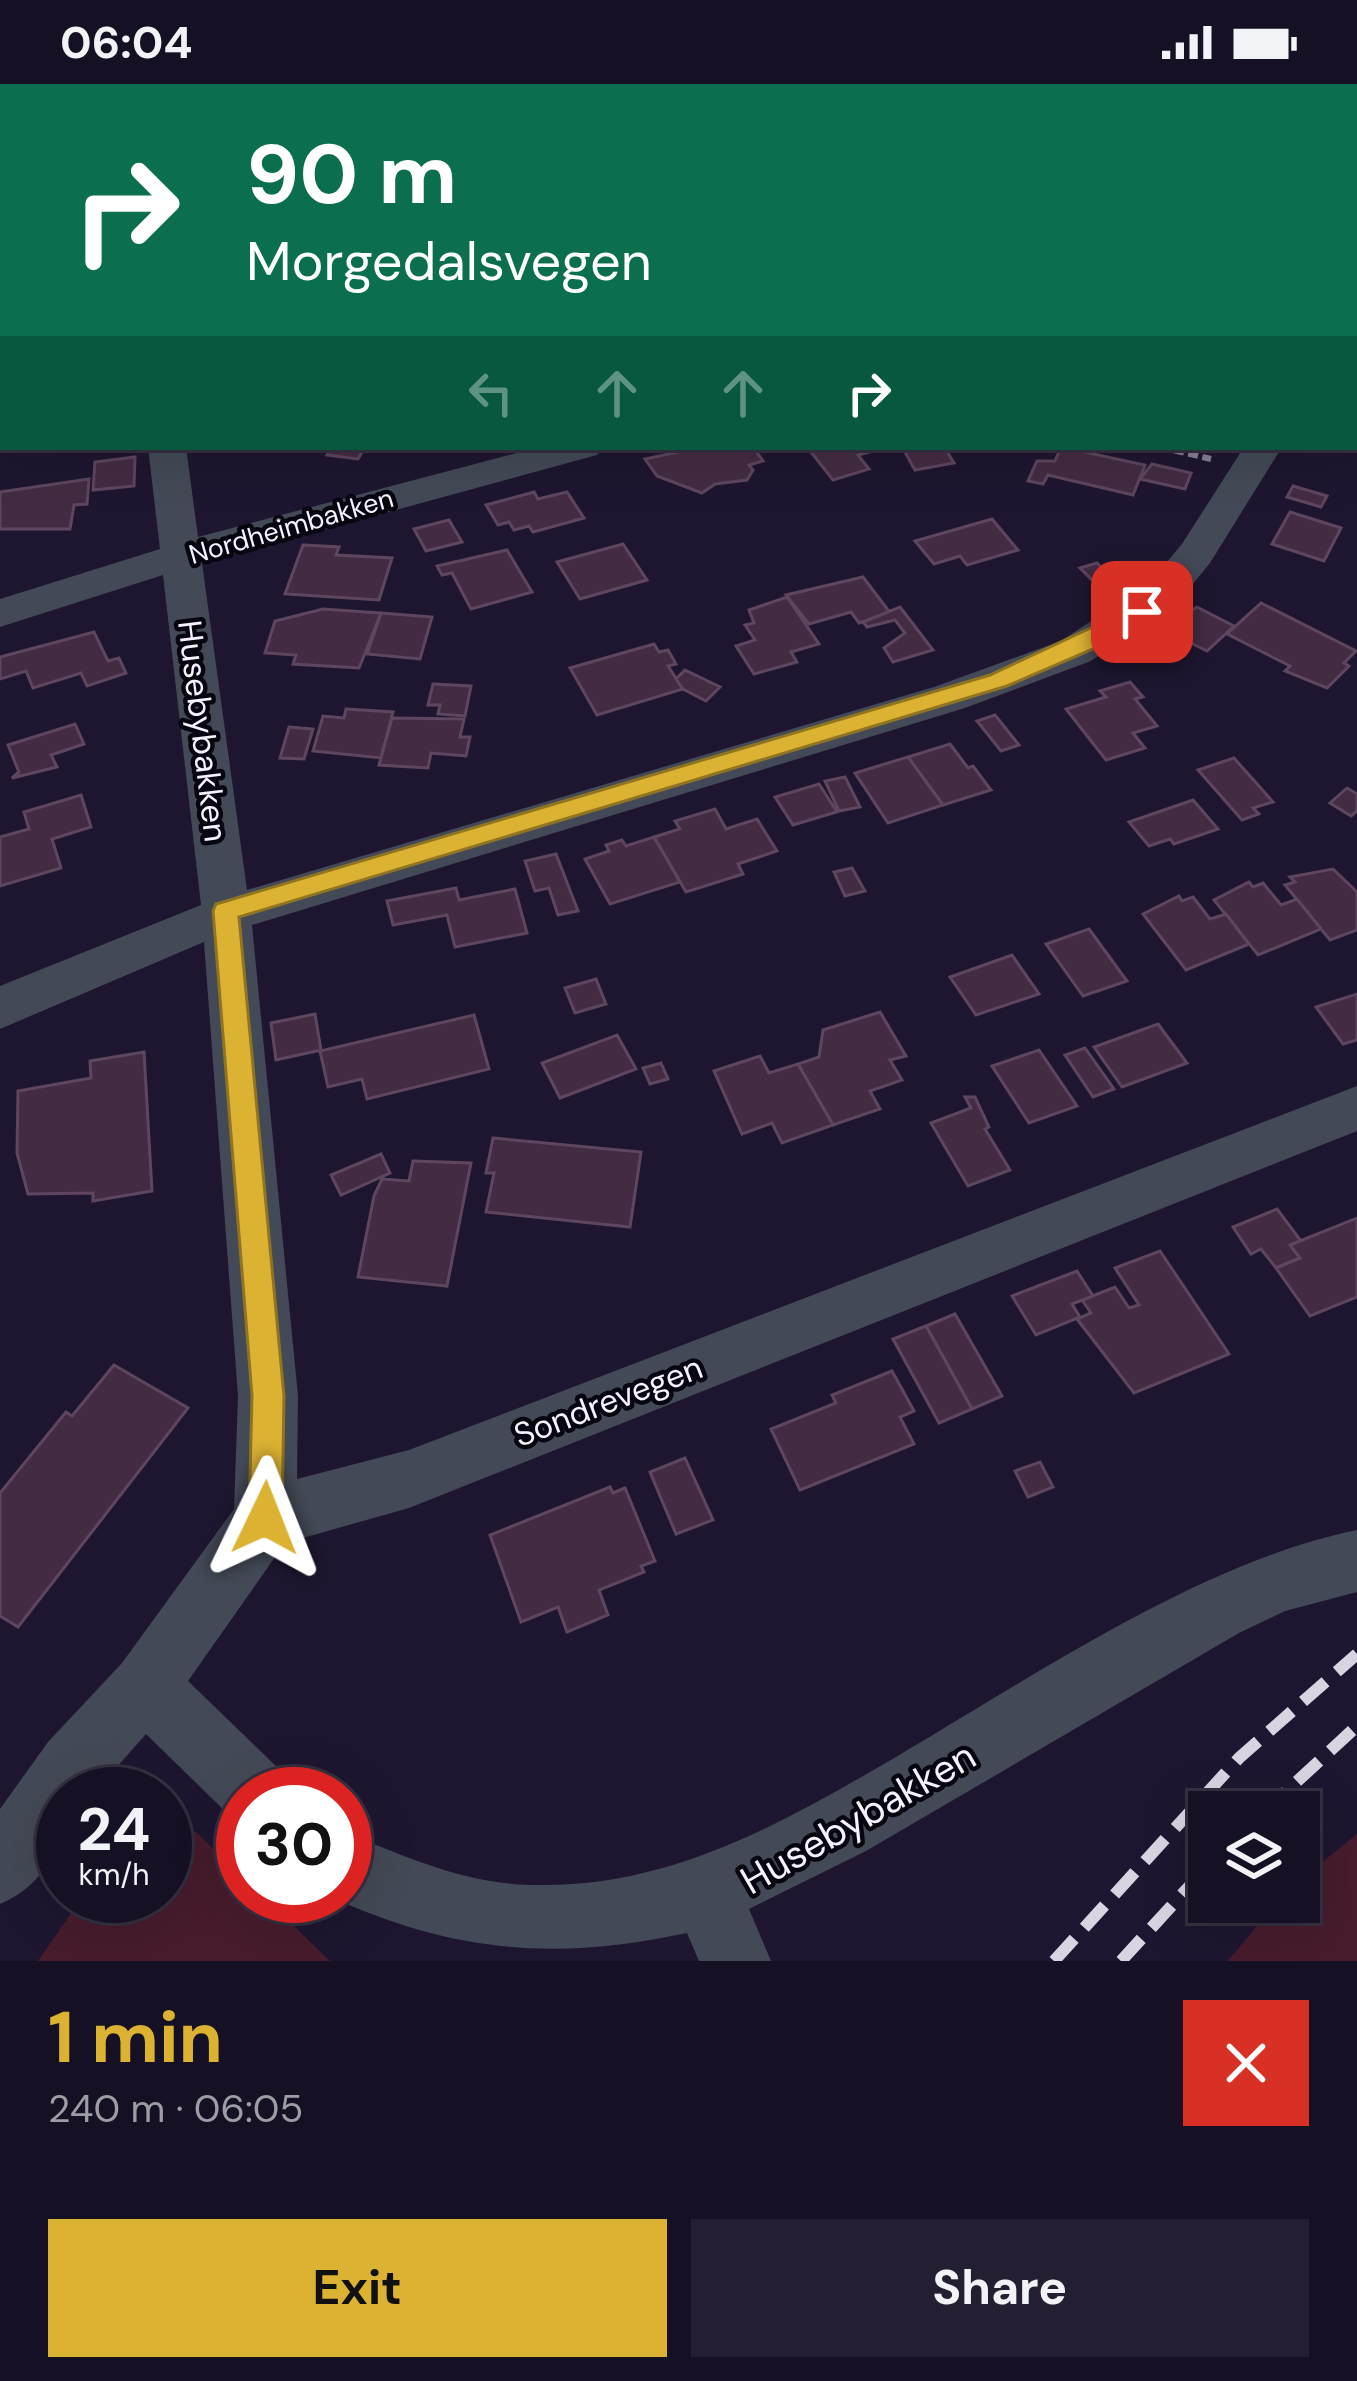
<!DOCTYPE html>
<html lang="en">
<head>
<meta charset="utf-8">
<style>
	body { margin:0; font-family:"DM Sans",sans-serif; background:#231e31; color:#f1f3f6; height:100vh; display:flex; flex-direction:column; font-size:45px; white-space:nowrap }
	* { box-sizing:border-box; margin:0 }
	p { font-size:39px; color:#9e9da6 }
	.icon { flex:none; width:66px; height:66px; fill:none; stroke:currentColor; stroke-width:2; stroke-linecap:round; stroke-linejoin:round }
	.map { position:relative; height:1877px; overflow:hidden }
	.details { display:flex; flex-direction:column; background:#161024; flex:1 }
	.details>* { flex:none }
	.top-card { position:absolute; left:0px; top:0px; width:1359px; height:366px; box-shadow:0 12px 48px #0002,0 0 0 3px #353041; background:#0b6e4f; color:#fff; overflow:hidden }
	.controls { position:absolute; left:1188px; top:1707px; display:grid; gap:24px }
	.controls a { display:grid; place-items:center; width:132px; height:132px; border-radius:0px; background:#161024; box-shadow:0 12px 48px #0002,0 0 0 3px #353041; font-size:60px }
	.speed { position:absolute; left:36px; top:1683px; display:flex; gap:24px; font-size:60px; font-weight:700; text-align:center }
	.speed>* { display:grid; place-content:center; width:156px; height:156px; border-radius:50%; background:#161024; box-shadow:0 12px 48px #0002,0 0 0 3px #353041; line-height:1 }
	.speed small { font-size:30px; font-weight:400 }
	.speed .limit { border:18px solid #d22; background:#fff; color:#111 }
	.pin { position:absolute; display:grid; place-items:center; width:102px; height:102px; color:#fff; margin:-51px; border-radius:24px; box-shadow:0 6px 18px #0006 }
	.me { position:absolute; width:132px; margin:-66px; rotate:2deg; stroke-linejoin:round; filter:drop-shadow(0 0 9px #0008) }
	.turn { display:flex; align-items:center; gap:42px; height:252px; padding:0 48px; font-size:54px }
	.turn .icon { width:156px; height:156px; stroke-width:2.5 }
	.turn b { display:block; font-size:84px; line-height:102px }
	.lanes { display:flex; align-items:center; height:114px; padding:0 48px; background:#0003; justify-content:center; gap:60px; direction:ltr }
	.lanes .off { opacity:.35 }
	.round { display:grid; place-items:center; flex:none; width:126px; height:126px; border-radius:0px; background:#231e31 }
	.headline { display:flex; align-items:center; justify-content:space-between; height:204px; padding:0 48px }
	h1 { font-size:72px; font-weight:700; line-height:90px; color:#dcb233 }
	.action { display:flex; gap:24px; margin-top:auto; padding:24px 48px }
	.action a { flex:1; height:138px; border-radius:0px; background:#dcb233; color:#111; font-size:48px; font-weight:700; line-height:138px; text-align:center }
	.action a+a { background:#231e31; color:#f1f3f6 }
	.status { display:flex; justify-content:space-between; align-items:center; height:84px; padding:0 60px; background:#161024; direction:ltr }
	.status svg { height:33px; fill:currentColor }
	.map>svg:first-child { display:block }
	.green { fill:#471c2d }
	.building { fill:#432c43; stroke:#5e465e; stroke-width:3 }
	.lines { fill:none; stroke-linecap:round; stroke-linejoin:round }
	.path-far1 { stroke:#868093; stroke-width:4.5; stroke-dasharray:8 4.5; stroke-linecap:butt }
	.path { stroke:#868093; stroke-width:6; stroke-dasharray:10 4.5; stroke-linecap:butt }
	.minor { fill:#434956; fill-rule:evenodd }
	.rail { stroke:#d8d4e1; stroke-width:12; stroke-dasharray:30 15; stroke-linecap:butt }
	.route { fill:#dcb233; stroke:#8f7421; stroke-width:3 }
	.labels { text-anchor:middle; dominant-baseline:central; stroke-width:9; stroke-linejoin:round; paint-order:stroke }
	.far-street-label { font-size:27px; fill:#f5f2fd; stroke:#07050f }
	.street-label { font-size:33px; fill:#f5f2fd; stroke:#07050f }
	.near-street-label { font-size:39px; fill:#f5f2fd; stroke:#07050f }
</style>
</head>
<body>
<div class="status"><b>06:04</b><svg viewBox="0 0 49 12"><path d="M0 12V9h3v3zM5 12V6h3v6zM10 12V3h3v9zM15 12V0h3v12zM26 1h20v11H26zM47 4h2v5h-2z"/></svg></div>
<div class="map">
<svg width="1357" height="1877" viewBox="0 0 1357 1877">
	<rect width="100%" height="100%" fill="#1e1630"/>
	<g class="green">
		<polygon points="196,1748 243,1793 243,1812 263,1812 330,1877 38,1877 83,1812 165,1812 165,1749"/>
		<polygon points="1357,1750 1357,1877 1228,1877 1277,1818 1299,1818 1299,1797"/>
	</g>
	<g class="building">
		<polygon points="331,363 365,363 358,375 327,371"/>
		<polygon points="702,363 753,363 763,377 749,381 753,386 747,396 715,400 702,409 657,392 645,375"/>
		<polygon points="807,363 888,363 858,371 869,385 833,396"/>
		<polygon points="902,363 944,363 954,379 915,386"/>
		<polygon points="1061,363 1145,381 1133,411 1048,391 1043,400 1028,397 1037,377 1055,377"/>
		<polygon points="135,373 134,402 93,406 95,378"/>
		<polygon points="1152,380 1191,389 1185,405 1140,395"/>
		<polygon points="89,395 87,420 74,421 70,445 0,445 0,408"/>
		<polygon points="1293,402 1327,412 1321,423 1287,413"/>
		<polygon points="534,408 538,415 567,408 584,434 533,448 529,442 514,446 509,438 498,441 486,421"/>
		<polygon points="1290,428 1341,444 1324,477 1272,460"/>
		<polygon points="992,435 1018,466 967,481 960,472 934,480 915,457"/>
		<polygon points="449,436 462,458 426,467 414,445"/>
		<polygon points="623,460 647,496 580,515 557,478"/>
		<polygon points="303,461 339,463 336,471 392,474 379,516 285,510"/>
		<polygon points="507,466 532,508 471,525 452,489 442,491 437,482"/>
		<polygon points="1097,479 1119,501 1103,507 1080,484"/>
		<polygon points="863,493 891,530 859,539 851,528 809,540 786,511"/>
		<polygon points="787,513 819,560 791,568 797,578 754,590 736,562 755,556 745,541 754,539 749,526"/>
		<polygon points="1261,519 1356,567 1344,579 1349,582 1327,604 1285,587 1290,582 1227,550"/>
		<polygon points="900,523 933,566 893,578 884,564 905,549 895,536 867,543 863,538"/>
		<polygon points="1197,523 1234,542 1207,567 1163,545"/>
		<polygon points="323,525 381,529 359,584 293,580 296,571 265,569 275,537"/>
		<polygon points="381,529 432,533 420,575 367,570"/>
		<polygon points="94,548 108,577 119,574 126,589 87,602 81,589 33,604 26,587 0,595 0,573"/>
		<polygon points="654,560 659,568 668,566 676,580 668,582 683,605 597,631 570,584"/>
		<polygon points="685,586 720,603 706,617 683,605 676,595"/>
		<polygon points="1130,598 1143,613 1135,615 1157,642 1133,649 1145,664 1106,676 1066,625 1106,613 1100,607"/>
		<polygon points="433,600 471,602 465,632 438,630 440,621 428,621"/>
		<polygon points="346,625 393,628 381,674 313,667 323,632 344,634"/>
		<polygon points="995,631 1019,661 1001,667 977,637"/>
		<polygon points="392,634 464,635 460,653 470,653 466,672 431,669 428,684 379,681"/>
		<polygon points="75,640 84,660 51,671 57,683 12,694 19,688 8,661"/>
		<polygon points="289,643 313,645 304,675 280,674"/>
		<polygon points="950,660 968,684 973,682 991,706 943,721 908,673"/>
		<polygon points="908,673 943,721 888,739 855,689"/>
		<polygon points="1234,674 1273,718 1253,724 1259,730 1242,736 1198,686"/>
		<polygon points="845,693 860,723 839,727 825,697"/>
		<polygon points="819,700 837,728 793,741 775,713"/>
		<polygon points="1347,704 1357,710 1357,727 1351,732 1330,719"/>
		<polygon points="81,711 91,743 52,755 61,784 0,802 0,753 29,745 24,728"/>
		<polygon points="1193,716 1218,745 1174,760 1170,755 1149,762 1129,738"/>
		<polygon points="715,725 726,745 757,735 777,767 738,780 743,790 686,808 654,753 680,745 675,737"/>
		<polygon points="654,753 680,798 610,820 585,775 609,767 606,761 622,756 626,762"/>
		<polygon points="556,770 578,827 558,831 549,804 535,807 525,777"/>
		<polygon points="852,784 865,807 845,812 834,788"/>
		<polygon points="1333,785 1357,808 1357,846 1330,856 1285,801 1295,798 1290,793"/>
		<polygon points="1249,798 1253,803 1263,799 1281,821 1297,815 1321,845 1258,871 1214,816"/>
		<polygon points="456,804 459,816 515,805 527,849 455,863 447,831 393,841 387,817"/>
		<polygon points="1179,812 1182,817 1193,813 1210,835 1226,830 1249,860 1186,886 1143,830"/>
		<polygon points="1089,845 1127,897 1083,912 1046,860"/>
		<polygon points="1012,871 1039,910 976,931 950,893"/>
		<polygon points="596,895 606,920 575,929 565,904"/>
		<polygon points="1357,910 1357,956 1343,960 1316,923"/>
		<polygon points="880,928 906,972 890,976 902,996 870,1007 880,1025 833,1041 798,980 819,973 823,946"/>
		<polygon points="315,930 321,966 276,976 271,939"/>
		<polygon points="474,931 489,985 367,1015 362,995 328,1003 320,967"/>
		<polygon points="1158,940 1187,979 1122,1003 1094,963"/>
		<polygon points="617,951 636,985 560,1014 542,979"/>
		<polygon points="1085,964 1114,1005 1093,1013 1065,971"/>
		<polygon points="1039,966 1077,1022 1029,1039 992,982"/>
		<polygon points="144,968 152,1107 93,1117 93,1109 28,1110 17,1069 18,1007 91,994 90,977"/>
		<polygon points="760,972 769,989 798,980 833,1041 782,1059 772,1039 742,1050 714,987"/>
		<polygon points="661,979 668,995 650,1000 643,984"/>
		<polygon points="965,1013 975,1013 989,1043 985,1045 1010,1086 968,1102 931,1039 971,1024"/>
		<polygon points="493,1054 641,1068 630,1143 486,1128 494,1089 486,1089"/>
		<polygon points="381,1070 390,1089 341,1111 331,1091"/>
		<polygon points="413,1077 471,1079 447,1202 358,1193 374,1112 382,1095 409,1097"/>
		<polygon points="1277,1125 1301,1157 1290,1161 1300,1174 1276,1184 1261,1165 1251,1170 1233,1143"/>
		<polygon points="1357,1134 1357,1213 1310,1232 1276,1184 1300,1174 1290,1161"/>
		<polygon points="1160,1167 1229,1270 1134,1309 1077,1235 1091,1229 1082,1216 1115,1203 1129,1224 1139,1221 1115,1184"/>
		<polygon points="1077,1187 1093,1212 1072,1220 1080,1233 1036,1251 1012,1212"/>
		<polygon points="955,1230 1002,1312 972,1325 926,1242"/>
		<polygon points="926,1242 972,1325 939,1339 893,1255"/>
		<polygon points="114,1281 188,1324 18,1543 0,1532 0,1409 66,1328 72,1332"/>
		<polygon points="892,1287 914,1327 900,1333 914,1360 800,1406 771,1345 836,1319 832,1311"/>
		<polygon points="685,1374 713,1436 676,1450 650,1388"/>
		<polygon points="1040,1378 1053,1403 1028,1413 1015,1387"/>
		<polygon points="610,1403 613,1409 625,1404 655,1477 641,1482 644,1488 599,1506 608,1531 567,1548 558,1523 521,1538 490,1451"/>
	</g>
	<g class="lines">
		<g class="path-far1">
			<polyline points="24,0 33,3"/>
			<polyline points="112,3 160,3"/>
		</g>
		<polyline class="path" points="1160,363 1211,375"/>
		<g class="minor">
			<polygon points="216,0 249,0 214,3"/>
			<polygon points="1036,0 1066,0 1034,3"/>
			<rect x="0" y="86" width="3" height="20"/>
			<polygon points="1357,170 1357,193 1356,193 1356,170"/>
			<polygon points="3,266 3,288 0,289 0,267"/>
			<path d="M148,363H186L198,453L539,363H603L597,371L202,479L247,806L934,603L1061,557L1150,498L1182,460L1244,363H1282L1210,479L1179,517L1091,577L965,624L252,841L298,1312L297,1395L409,1366L1357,1002V1047L409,1424L285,1459L188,1597L280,1686L290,1710H243V1739L232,1734L146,1650L93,1710H63C63,1759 48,1800 0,1820V1725L48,1658L122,1579L234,1425L238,1312L204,858L0,945V902L201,821L163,491L0,543V515L160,465Z"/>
			<path d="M1357,1446V1508L1285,1527L1239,1549L866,1767L749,1825L771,1877H699L687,1849C555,1877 453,1869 329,1812H345V1748C408,1774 468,1801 537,1801C664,1803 770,1746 877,1684C1021,1601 1195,1479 1357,1446Z"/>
		</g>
		<g class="rail">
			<polyline points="1264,1728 1357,1642"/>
			<polyline points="1054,1877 1239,1674 1357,1570"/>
			<polyline points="1121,1877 1209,1781"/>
		</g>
	</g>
	<polygon class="route" points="1142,520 1150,523 1150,533 1107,559 1007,602 239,833 284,1312 282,1434 277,1445 265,1450 253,1445 249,1434 252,1312 213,827 216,820 990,591"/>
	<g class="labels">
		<g class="far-street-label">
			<text transform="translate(291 442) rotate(-16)">Nordheimbakken</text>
		</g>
		<g class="street-label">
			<text transform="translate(203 647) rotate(83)">Husebybakken</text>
			<text transform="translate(608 1317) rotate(-21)">Sondrevegen</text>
		</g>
		<g class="near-street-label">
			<text transform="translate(858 1734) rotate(-30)">Husebybakken</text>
		</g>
	</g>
</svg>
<div class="controls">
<a><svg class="icon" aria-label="layers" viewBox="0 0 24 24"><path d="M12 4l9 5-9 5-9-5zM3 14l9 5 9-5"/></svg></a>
</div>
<div class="speed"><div>24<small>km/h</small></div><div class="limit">30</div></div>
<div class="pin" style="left:1142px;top:528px;background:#d93025"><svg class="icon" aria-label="arrive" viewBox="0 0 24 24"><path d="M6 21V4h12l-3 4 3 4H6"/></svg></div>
<svg class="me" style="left:265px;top:1434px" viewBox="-20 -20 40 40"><path d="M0-17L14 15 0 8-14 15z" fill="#dcb233" stroke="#fff" stroke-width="4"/></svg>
<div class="top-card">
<div class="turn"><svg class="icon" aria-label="right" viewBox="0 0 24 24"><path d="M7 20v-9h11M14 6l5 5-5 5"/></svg><div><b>90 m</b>Morgedalsvegen</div></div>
<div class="lanes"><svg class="icon off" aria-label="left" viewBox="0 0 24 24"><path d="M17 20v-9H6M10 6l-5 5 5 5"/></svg><svg class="icon off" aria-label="ahead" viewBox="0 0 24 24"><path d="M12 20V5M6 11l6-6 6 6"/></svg><svg class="icon off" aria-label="ahead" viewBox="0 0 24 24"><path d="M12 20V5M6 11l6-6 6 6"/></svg><svg class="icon" aria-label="right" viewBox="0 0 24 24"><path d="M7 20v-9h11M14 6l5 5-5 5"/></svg></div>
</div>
</div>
<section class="details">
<div class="headline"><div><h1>1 min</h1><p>240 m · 06:05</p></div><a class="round" style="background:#d93025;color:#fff"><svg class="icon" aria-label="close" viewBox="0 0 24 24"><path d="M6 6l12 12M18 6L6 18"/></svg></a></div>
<div class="action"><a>Exit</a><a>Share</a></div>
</section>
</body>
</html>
